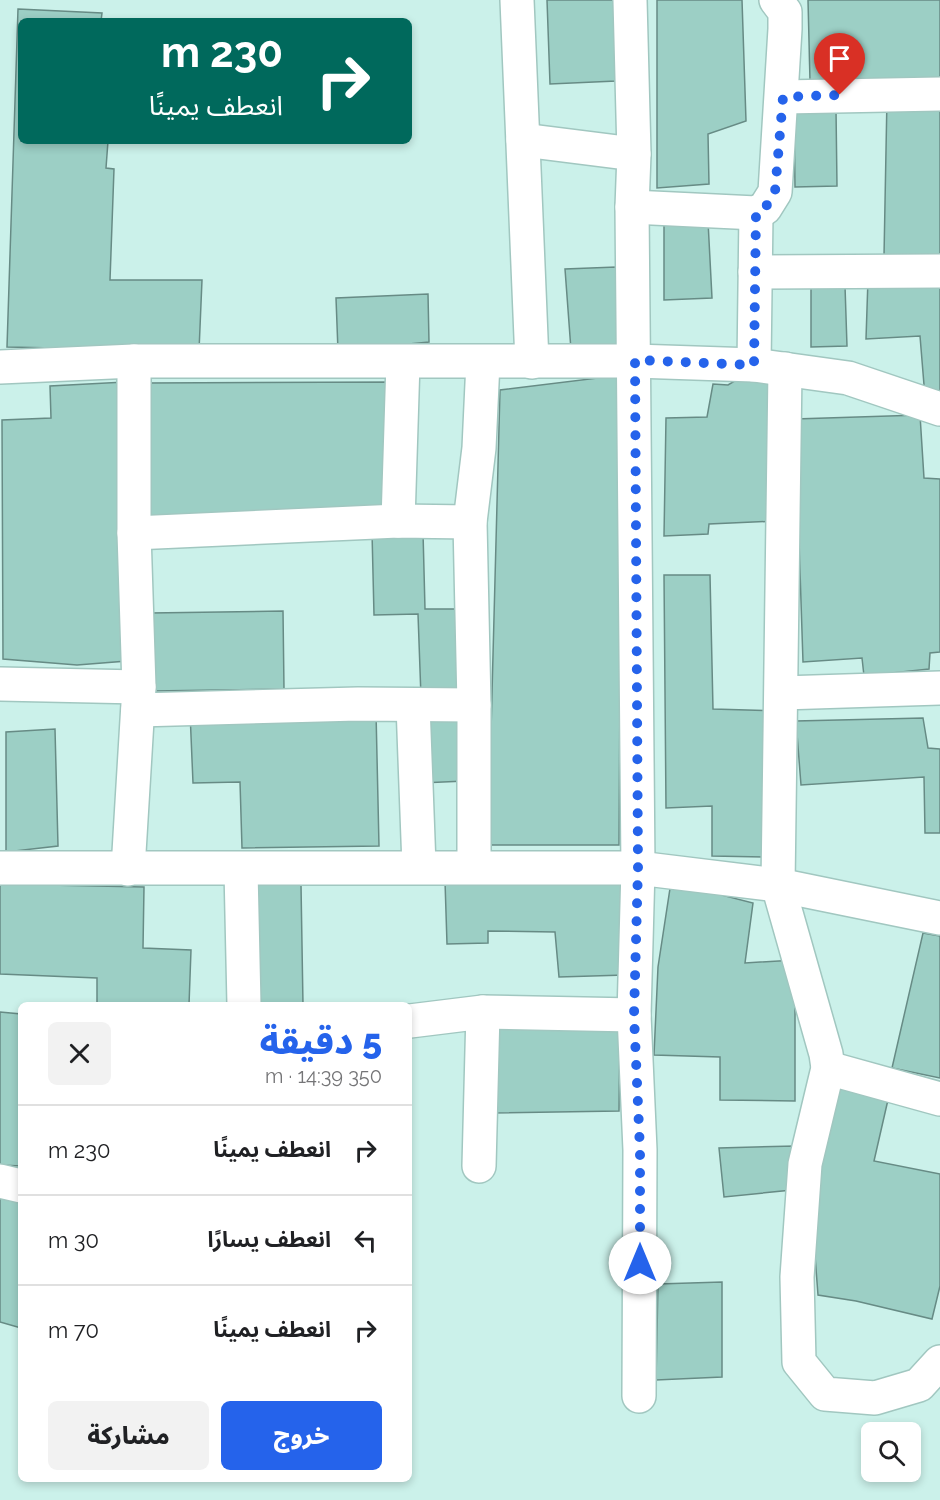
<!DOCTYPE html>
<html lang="ar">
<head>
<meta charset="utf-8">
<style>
	body { margin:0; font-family:Raleway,"Noto Sans Arabic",sans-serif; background:#f2f2f2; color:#202124; direction:rtl; height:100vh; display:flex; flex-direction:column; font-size:22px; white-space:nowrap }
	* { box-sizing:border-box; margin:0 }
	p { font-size:20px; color:#757577 }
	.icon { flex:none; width:33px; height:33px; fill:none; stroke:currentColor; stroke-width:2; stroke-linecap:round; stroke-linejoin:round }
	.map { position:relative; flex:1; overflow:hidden; direction:ltr }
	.side { position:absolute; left:18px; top:1002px; width:394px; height:480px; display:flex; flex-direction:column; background:#fff; border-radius:9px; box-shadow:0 3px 9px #0003; direction:rtl }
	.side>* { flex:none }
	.banner { position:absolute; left:18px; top:18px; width:394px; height:126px; border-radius:9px; box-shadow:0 3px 9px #0003; direction:rtl; background:#00695c; color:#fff; overflow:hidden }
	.controls { position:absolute; left:861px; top:1422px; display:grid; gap:12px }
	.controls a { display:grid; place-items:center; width:60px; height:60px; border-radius:9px; background:#fff; box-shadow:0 3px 9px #0003; font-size:30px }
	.pin { position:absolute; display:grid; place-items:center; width:51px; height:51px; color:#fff; margin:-62px -26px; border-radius:50% 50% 50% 0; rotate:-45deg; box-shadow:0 0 6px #0007 }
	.pin .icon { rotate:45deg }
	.me { position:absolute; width:66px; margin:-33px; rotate:0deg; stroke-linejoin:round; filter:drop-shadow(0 0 4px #0008) }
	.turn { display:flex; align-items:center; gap:21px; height:126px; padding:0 30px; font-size:27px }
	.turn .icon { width:78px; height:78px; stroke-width:2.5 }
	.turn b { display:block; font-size:42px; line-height:51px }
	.round { display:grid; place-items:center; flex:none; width:63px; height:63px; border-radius:9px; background:#f2f2f2 }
	.headline { display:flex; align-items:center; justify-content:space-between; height:102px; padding:0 30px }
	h1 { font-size:36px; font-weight:800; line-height:45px; color:#2563eb }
	.button { display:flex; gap:12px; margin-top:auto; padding:12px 30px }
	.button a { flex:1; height:69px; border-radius:9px; background:#2563eb; color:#fff; font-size:24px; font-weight:800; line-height:69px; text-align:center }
	.button a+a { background:#f2f2f2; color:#202124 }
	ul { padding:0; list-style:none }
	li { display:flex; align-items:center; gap:18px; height:90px; padding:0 30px; border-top:2px solid #e0e0e0 }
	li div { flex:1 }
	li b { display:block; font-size:22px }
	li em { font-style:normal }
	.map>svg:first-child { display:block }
	.building { fill:#9ccfc5; stroke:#678b85; stroke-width:1.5 }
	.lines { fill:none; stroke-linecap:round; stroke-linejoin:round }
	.minor-casing { stroke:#a1c7c0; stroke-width:36 }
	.minor { stroke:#fff; stroke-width:33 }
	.route { stroke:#2563eb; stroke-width:10; stroke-dasharray:0 18 }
</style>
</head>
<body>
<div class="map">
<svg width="940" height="1500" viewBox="0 0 940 1500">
	<rect width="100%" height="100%" fill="#cbf1ea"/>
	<g class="building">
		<polygon points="547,0 614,0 616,81 550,84"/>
		<polygon points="657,0 742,0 746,121 708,134 709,184 657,188"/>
		<polygon points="808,0 940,0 940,78 810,81"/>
		<polygon points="18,9 102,13 101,21 21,21 21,141 108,141 106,168 114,169 110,280 202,280 199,351 7,347"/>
		<polygon points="887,98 940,99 940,255 884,256"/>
		<polygon points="836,109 837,186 795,187 794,110"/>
		<polygon points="708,221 712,298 664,300 664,224"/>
		<polygon points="616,267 619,345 571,350 565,269"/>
		<polygon points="940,277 940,397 925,397 920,336 866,339 868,279"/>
		<polygon points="845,286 847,346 811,347 811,287"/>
		<polygon points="428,294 429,342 338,351 336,298"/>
		<polygon points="622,375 619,845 488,845 500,390"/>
		<polygon points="738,379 778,382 778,521 709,524 708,534 664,536 666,418 707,417 713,384 728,385"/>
		<polygon points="125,382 127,661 77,665 3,659 2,420 51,418 50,386"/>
		<polygon points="396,382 395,515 144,521 146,383"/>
		<polygon points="920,415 924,478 940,479 940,652 930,653 929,669 864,676 862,658 803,662 795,419"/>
		<polygon points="372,532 423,532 425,609 465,609 466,695 421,697 418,614 374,615"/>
		<polygon points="664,575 710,575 713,709 776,711 770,857 712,856 712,806 666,808"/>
		<polygon points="283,611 284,689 151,691 150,613"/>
		<polygon points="467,710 465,781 421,783 419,711"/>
		<polygon points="190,712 376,712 379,846 242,848 240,782 193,783"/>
		<polygon points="923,718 928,748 940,749 940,833 925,833 924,777 801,785 796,721"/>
		<polygon points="55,729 58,846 6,852 6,732"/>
		<polygon points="622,878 625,975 559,977 555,932 488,931 488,943 447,944 445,881"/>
		<polygon points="252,882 301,885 303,1005 258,1005"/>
		<polygon points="671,882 753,903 745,963 795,960 795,1101 720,1100 720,1057 654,1055 658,967"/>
		<polygon points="0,884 144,887 143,948 191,950 189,1005 97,1005 97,978 0,974"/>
		<polygon points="923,933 940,936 940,1078 892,1068"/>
		<polygon points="0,1012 21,1014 21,1166 0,1165"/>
		<polygon points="620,1020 619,1111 491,1113 491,1022"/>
		<polygon points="837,1080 890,1091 874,1161 940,1174 940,1286 932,1319 856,1301 818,1295 811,1203"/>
		<polygon points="795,1146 792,1190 724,1197 719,1148"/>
		<polygon points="0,1189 21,1195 21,1328 0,1322"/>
		<polygon points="722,1282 722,1377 656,1380 658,1284"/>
	</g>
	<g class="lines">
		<g class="minor-casing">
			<g id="minor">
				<polyline points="517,0 532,362"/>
				<polyline points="630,0 634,154 632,207 638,868 634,1015 640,1150 639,1396"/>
				<polyline points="783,97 940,94"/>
				<polyline points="523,140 634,154"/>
				<polyline points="632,207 756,213 765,208 775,192 785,29 785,12 776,0"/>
				<polyline points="755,272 940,271"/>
				<polyline points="754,365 756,213"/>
				<polyline points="0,367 134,361 635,361 754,365 848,378 940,409"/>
				<polyline points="785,369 778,885 826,1054 828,1068 805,1164 797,1277 799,1362 825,1394 875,1398 919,1385 940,1362"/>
				<polyline points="398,521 403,362"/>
				<polyline points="134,533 398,521 470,522"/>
				<polyline points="0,684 139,687"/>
				<polyline points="782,693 940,688"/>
				<polyline points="413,705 419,866"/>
				<polyline points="138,710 358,704 474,705"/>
				<polyline points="474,867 474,705 470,522 479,448 483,362"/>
				<polyline points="0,868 638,868 778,885 940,918"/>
				<polyline points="128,869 139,687 134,533 134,361"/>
				<polyline points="241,870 244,1005"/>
				<polyline points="410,1021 483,1012 634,1015"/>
				<polyline points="828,1068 940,1099"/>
				<polyline points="479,1166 483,1012"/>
				<polyline points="0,1181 21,1186"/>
			</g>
		</g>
		<use href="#minor" class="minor"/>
	</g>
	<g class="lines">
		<polyline class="route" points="640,1263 640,1150 634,1015 638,868 635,360 754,365 756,213 765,208 775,192 783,97 840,95"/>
	</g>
</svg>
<div class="controls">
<a><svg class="icon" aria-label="search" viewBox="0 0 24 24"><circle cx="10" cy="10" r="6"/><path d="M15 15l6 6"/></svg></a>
</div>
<div class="pin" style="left:840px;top:95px;background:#d93025"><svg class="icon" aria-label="arrive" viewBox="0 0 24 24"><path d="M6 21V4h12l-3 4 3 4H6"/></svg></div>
<svg class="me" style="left:640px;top:1263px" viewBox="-20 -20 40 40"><circle r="19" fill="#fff"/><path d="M0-13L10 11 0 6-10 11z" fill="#2563eb"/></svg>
<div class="banner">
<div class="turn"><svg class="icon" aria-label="right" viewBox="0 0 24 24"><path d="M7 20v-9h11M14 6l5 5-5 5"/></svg><div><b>230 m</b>انعطف يمينًا</div></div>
</div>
<section class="side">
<div class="headline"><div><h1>5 دقيقة</h1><p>350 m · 14:39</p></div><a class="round"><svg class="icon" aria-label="close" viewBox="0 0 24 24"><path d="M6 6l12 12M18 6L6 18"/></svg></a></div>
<ul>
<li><svg class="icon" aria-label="right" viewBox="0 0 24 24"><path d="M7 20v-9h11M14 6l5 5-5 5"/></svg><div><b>انعطف يمينًا</b></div><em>230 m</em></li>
<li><svg class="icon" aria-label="left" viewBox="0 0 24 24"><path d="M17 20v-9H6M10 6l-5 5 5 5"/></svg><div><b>انعطف يسارًا</b></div><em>30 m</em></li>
<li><svg class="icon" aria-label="right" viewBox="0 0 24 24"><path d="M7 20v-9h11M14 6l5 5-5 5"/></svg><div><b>انعطف يمينًا</b></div><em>70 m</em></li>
</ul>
<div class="button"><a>خروج</a><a>مشاركة</a></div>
</section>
</div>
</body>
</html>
